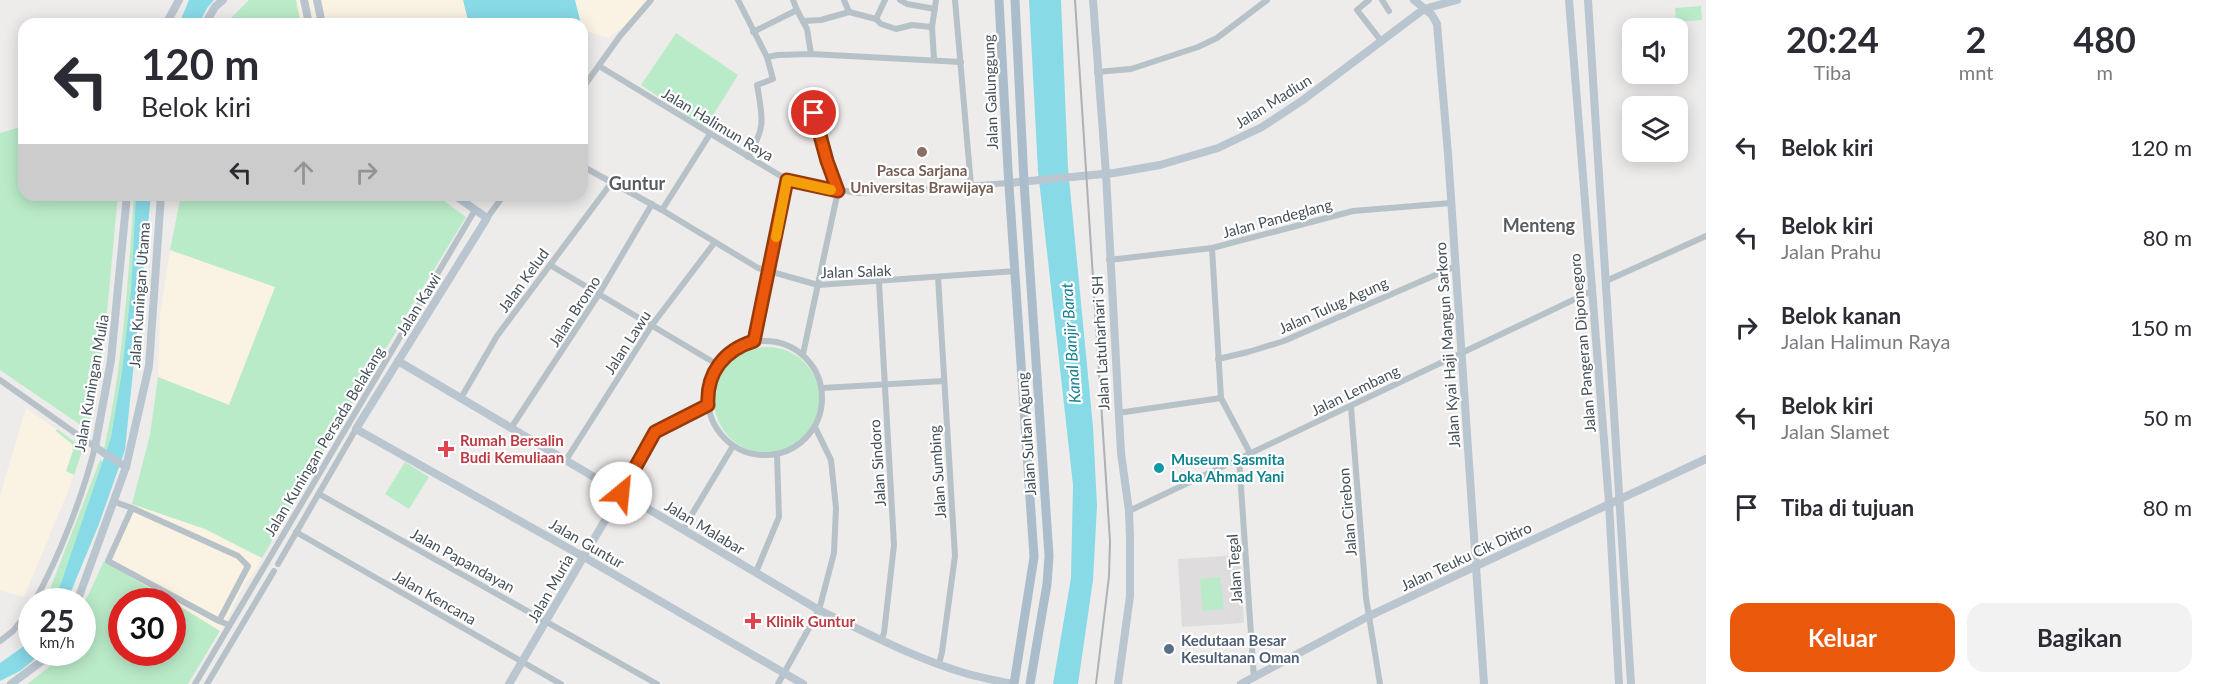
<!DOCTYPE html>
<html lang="id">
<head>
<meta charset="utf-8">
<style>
	body { margin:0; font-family:Lato,sans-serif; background:#f2f2f3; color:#2b2b33; height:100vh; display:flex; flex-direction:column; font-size:22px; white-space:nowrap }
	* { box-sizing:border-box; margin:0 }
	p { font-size:20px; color:#7c7c81 }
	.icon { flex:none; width:33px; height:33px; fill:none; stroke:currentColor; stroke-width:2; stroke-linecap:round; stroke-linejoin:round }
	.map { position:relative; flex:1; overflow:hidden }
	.sheet { display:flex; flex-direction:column; background:#fff; width:510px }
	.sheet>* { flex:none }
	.guide { position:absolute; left:18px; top:18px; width:570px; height:183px; border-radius:18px; box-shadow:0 3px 15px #0003; background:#fff; color:#2b2b33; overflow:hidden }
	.buttons { position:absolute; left:1622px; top:18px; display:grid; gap:12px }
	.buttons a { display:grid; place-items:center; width:66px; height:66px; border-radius:12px; background:#fff; box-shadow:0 3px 15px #0003; font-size:30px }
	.speed { position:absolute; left:18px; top:588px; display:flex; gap:12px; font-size:30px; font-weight:700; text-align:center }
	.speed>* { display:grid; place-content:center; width:78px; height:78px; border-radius:50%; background:#fff; box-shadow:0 3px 15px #0003; line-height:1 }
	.speed small { font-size:15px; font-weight:400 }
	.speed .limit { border:9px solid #d22; background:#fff; color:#111 }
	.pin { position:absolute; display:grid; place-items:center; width:51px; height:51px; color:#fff; margin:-26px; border:3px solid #fff; border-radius:50%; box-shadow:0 2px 6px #0007 }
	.me { position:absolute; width:66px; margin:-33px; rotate:28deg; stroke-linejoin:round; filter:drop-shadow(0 0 4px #0008) }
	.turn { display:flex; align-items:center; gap:21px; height:126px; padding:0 24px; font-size:27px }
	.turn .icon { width:78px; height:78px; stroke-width:2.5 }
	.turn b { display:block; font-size:42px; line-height:51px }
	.lanes { display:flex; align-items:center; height:57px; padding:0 24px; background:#0003; justify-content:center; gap:30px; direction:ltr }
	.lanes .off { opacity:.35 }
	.eta { display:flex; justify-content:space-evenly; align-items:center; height:102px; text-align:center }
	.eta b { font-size:36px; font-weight:700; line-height:42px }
	.button { display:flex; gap:12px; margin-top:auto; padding:12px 24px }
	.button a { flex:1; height:69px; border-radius:18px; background:#ea580c; color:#fff; font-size:24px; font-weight:700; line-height:69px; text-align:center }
	.button a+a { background:#f2f2f3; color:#2b2b33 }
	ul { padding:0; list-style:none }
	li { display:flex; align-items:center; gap:18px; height:90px; padding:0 24px }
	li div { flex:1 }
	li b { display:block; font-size:22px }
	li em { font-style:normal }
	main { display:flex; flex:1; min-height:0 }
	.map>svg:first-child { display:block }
	.commercial { fill:#faf2e3; fill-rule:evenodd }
	.education { fill:#dfdcdd }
	.green { fill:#baebc9 }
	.water { fill:#88dae7 }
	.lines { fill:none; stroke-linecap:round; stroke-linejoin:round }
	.street { stroke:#b7c1c8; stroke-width:6 }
	.secondary { stroke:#b9c5cf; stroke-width:8 }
	.primary { stroke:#abbdca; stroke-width:9 }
	.rail { stroke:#aeb1b6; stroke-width:2 }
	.route-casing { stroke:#983908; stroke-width:15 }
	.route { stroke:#ea580c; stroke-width:10 }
	.slow { stroke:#f59e0b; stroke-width:10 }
	.education-dot { fill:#8d6e63; stroke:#fff; stroke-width:2 }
	.health-dot { fill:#e0444e; stroke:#fff; stroke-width:2 }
	.culture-dot { fill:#0f9aa8; stroke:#fff; stroke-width:2 }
	.service-dot { fill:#5c6f8a; stroke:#fff; stroke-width:2 }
	.labels { text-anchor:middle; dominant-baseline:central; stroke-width:4.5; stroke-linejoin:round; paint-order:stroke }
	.street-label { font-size:15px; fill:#455058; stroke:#fff }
	.education-label { font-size:15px; font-weight:bold; fill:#785e54; stroke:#fff }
	.health-label { font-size:15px; font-weight:bold; fill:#be3a42; stroke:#fff; text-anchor:start }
	.culture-label { font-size:15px; font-weight:bold; fill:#0d838f; stroke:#fff; text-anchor:start }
	.service-label { font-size:15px; font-weight:bold; fill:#4e5e75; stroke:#fff; text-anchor:start }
	.water-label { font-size:16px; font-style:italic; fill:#127e8f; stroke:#fff }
	.quarter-label { font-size:18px; font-weight:bold; fill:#585c60; stroke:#fff }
</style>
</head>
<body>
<main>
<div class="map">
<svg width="1706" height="684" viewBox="0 0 1706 684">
	<rect width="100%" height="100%" fill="#eeebeb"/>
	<g class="commercial">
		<polygon points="296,0 463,0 469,24 301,24"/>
		<polygon points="575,0 657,0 609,38 582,30"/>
		<polygon points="170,250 276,287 229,405 158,377 160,316"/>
		<polygon points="26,408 83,448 67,494 24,597 0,590 0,495"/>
		<path d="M132,504L205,529L262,558L255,572L244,584L226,623L188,684H27L49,667L58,653L82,652L83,606ZM122,602H172V652H122Z"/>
	</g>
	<polygon class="education" points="1240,555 1244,623 1182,627 1178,559"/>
	<g class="green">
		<polygon points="249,0 296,0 301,24 228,24 230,19"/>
		<polygon points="1701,6 1702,20 1676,22 1675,8"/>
		<polygon points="676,33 738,75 705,128 641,85"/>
		<polygon points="24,126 24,195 118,195 106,323 89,426 82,426 0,370 0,133"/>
		<path d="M134,195H136C133,276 129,373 107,451L104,449C123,366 128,280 134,195Z"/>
		<polygon points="181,195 436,195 466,217 330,440 262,558 205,529 132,504 150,435 158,377 229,405 275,287 170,250"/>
		<circle cx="767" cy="400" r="53"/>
		<polygon points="57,429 83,448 74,475 66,471 73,451 72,444 56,431"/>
		<polygon points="100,460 103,462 61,583 52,601 45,602"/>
		<polygon points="405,462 429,477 409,509 385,494"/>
		<polygon points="104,561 171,601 122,602 122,652 172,652 173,602 220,631 188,684 27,684 49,667 58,653 82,652 83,606"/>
		<polygon points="1220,577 1224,609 1203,611 1200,579"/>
	</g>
	<g class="water">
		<polygon points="189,0 214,0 207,8 199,24 179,24"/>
		<polygon points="463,0 575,0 581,24 469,24"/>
		<polygon points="1029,0 1061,0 1068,168 1093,427 1097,506 1093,580 1078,684 1053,684 1071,578 1073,485 1038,171"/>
		<polygon points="136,195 151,195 125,450 99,524 67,601 52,602 61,583 111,437 122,372 131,291"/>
		<polygon points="31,641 32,652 42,653 20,671 0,681 0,663"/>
	</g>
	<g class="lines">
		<g class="street">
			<path d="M738,0L767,57L773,79L757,85C763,119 766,127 748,157"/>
			<polyline points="793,0 797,10"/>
			<polyline points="844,0 849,12"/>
			<polyline points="900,0 907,4 935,9"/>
			<polyline points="955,0 971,186"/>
			<polyline points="1369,0 1357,10 1382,42"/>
			<polyline points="1382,0 1389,11"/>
			<polyline points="876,19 885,0"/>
			<polyline points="803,21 821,20 849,12 876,19 881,24 896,29 912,25 932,27"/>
			<polyline points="753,32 797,10 807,29 811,54"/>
			<polyline points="767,57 778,55 811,54 961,62"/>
			<polyline points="934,59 932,27 936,0"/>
			<polyline points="599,66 779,175 798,183 858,193 1009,183"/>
			<polyline points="1097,72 1131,69 1198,47 1217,38 1267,0"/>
			<polyline points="582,89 620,36 651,0"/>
			<polyline points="582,166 662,210 758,268 818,285 1016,271"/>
			<polyline points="662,210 710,134"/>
			<polyline points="487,218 504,195"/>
			<polyline points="1212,248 1221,398 1250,453"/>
			<polyline points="1109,260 1212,248 1353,211 1451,203"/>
			<polyline points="550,265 718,365"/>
			<polyline points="938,277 955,556 942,652 939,664"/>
			<polyline points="1606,281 1706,236"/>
			<polyline points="879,282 894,545 884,633 881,640"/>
			<circle cx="765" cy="398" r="57"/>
			<polyline points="755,341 787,180"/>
			<polyline points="803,354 838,191 827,161 814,113"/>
			<polyline points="1218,359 1248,352 1284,341 1456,266"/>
			<path d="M0,380L95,447C83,495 59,558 34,602"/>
			<polyline points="822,388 944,381"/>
			<polyline points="461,398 497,336 612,182"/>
			<polyline points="1351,407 1366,598 1380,684"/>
			<polyline points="1118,413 1221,398"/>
			<polyline points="511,428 599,294 652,204"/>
			<polyline points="1239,458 1254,678"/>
			<polyline points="566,460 652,325 715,242"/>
			<polyline points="621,493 655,432 708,405"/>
			<polyline points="319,494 657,684"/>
			<polyline points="115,502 132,508"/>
			<polyline points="1129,511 1592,291"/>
			<polyline points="683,529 733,446"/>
			<polyline points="296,532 561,684"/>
			<polyline points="278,564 356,429"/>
			<polyline points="756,572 779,517 777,455"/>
			<polyline points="219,621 248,566 238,556 132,508 108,561 219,621 229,625"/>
			<polyline points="0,641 13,631 32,607"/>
			<polyline points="195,684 475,210"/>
			<polyline points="207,684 274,571"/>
			<polyline points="778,684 819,610 834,553 836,508 831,460 815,427"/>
		</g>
		<g class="secondary">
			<polyline points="304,0 309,24"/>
			<polyline points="317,0 322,24"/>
			<polyline points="1093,0 1106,174 1121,453 1129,511 1130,538 1130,596 1118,684"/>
			<polyline points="1414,0 1432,15 1437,24 1448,154 1484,684"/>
			<polyline points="1569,0 1609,503 1619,684"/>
			<polyline points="1588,0 1631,684"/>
			<polyline points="166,24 179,0"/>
			<polyline points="205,24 215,7 223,0"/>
			<polyline points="1009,183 1114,173 1160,165 1218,148 1262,127 1303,100 1424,9 1457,0"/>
			<polyline points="454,195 487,218 356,429 584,557 803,684"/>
			<path d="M398,361L819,610C867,633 916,659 968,674C983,678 998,681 1013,684"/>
			<polyline points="126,467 95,447 111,360 127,195"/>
			<polyline points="77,602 126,467 149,366 161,195"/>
			<polyline points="11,684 54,652"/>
			<polyline points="509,684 621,493"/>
			<polyline points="1241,684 1369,616 1706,459"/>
		</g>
		<g class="primary">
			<polyline points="999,0 1008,170 1034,557 1014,684"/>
			<polyline points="1015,0 1024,182 1049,556 1047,584 1030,684"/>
		</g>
		<polyline class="rail" points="1075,0 1110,541 1109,576 1096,684"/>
	</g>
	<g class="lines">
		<g class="route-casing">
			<path id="route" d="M621,493L655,432L708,405C706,373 724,350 754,341L787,180L838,191L827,161L814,113"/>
		</g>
		<use href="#route" class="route"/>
		<polyline class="slow" points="776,237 787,180 831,190"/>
	</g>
	<circle class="education-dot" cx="922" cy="152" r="6"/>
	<g class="health-dot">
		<path d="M443 440h6v6h6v6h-6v6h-6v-6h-6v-6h6z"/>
		<path d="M750 612h6v6h6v6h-6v6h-6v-6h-6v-6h6z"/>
	</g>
	<circle class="culture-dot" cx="1159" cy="468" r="6"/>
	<circle class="service-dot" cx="1169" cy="649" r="6"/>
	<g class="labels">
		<g class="street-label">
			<text transform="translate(990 92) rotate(-92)">Jalan Galunggung</text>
			<text transform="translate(1273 101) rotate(-32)">Jalan Madiun</text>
			<text transform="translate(718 124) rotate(31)">Jalan Halimun Raya</text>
			<text transform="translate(1277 218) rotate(-15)">Jalan Pandeglang</text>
			<text transform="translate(856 271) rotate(-2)">Jalan Salak</text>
			<text transform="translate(523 280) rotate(-54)">Jalan Kelud</text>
			<text transform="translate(139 295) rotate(-86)">Jalan Kuningan Utama</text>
			<text transform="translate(418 304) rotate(-58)">Jalan Kawi</text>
			<text transform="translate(1333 305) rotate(-24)">Jalan Tulug Agung</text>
			<text transform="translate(574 311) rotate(-57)">Jalan Bromo</text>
			<text transform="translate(627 342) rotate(-57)">Jalan Lawu</text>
			<text transform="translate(1100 343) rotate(-93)">Jalan Latuharhari SH</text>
			<text transform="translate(1582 343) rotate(-95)">Jalan Pangeran Diponegoro</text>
			<text transform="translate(1447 345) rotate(-94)">Jalan Kyai Haji Mangun Sarkoro</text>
			<text transform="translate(91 383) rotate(-80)">Jalan Kuningan Mulia</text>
			<text transform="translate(1355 390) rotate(-26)">Jalan Lembang</text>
			<text transform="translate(1026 434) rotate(-94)">Jalan Sultan Agung</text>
			<text transform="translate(324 441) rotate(-59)">Jalan Kuningan Persada Belakang</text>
			<text transform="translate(877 463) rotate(-94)">Jalan Sindoro</text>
			<text transform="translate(937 472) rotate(-94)">Jalan Sumbing</text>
			<text transform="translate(1347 512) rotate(-95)">Jalan Cirebon</text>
			<text transform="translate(705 527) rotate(31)">Jalan Malabar</text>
			<text transform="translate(587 543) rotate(30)">Jalan Guntur</text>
			<text transform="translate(1466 556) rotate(-25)">Jalan Teuku Cik Ditiro</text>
			<text transform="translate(463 560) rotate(29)">Jalan Papandayan</text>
			<text transform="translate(1234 569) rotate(-94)">Jalan Tegal</text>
			<text transform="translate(550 588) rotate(-60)">Jalan Muria</text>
			<text transform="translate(435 597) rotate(30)">Jalan Kencana</text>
		</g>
		<g class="education-label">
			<text x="922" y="170">Pasca Sarjana<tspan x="922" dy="17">Universitas Brawijaya</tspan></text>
		</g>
		<g class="health-label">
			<text x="460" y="440">Rumah Bersalin<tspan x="460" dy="17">Budi Kemuliaan</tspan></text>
			<text x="766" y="621">Klinik Guntur</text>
		</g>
		<g class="culture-label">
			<text x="1171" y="459">Museum Sasmita<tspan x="1171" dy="17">Loka Ahmad Yani</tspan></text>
		</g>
		<g class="service-label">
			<text x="1181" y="640">Kedutaan Besar<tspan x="1181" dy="17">Kesultanan Oman</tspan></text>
		</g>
		<g class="water-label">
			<text transform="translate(1070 343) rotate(-94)">Kanal Banjir Barat</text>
		</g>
		<g class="quarter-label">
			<text x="637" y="183">Guntur</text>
			<text x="1539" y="225">Menteng</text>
		</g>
	</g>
</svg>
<div class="buttons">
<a><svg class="icon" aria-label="sound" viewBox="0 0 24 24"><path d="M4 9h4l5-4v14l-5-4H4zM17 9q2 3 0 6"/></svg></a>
<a><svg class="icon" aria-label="layers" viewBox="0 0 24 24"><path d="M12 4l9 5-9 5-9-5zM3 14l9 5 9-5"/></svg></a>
</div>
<div class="speed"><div>25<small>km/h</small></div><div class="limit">30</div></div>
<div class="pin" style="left:814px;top:113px;background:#d93025"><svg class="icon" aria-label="arrive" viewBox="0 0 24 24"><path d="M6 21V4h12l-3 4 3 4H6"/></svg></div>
<svg class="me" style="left:621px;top:493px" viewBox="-20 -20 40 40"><circle r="19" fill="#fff"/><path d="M0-13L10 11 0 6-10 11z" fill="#ea580c"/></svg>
<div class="guide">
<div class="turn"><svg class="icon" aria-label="left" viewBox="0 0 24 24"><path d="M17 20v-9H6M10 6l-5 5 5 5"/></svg><div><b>120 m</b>Belok kiri</div></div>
<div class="lanes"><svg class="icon" aria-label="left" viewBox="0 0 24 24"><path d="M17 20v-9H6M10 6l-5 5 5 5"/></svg><svg class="icon off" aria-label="ahead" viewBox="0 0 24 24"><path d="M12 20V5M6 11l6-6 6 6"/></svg><svg class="icon off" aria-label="right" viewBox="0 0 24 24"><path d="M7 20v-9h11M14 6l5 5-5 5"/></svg></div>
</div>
</div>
<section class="sheet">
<div class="eta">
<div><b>20:24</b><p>Tiba</p></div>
<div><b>2</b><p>mnt</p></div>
<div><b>480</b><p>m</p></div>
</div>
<ul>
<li><svg class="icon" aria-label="left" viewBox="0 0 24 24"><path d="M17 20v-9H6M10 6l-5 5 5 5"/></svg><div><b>Belok kiri</b></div><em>120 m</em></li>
<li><svg class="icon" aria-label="left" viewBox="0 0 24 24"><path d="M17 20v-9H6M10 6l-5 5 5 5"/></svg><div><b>Belok kiri</b><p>Jalan Prahu</p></div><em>80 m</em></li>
<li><svg class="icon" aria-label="right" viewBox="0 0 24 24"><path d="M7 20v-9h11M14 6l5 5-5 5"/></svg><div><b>Belok kanan</b><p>Jalan Halimun Raya</p></div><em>150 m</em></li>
<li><svg class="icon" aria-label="left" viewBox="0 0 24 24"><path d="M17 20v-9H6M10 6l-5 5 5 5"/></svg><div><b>Belok kiri</b><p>Jalan Slamet</p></div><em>50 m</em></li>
<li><svg class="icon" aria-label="arrive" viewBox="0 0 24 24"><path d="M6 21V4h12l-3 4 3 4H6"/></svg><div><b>Tiba di tujuan</b></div><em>80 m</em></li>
</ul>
<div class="button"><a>Keluar</a><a>Bagikan</a></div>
</section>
</main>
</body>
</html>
